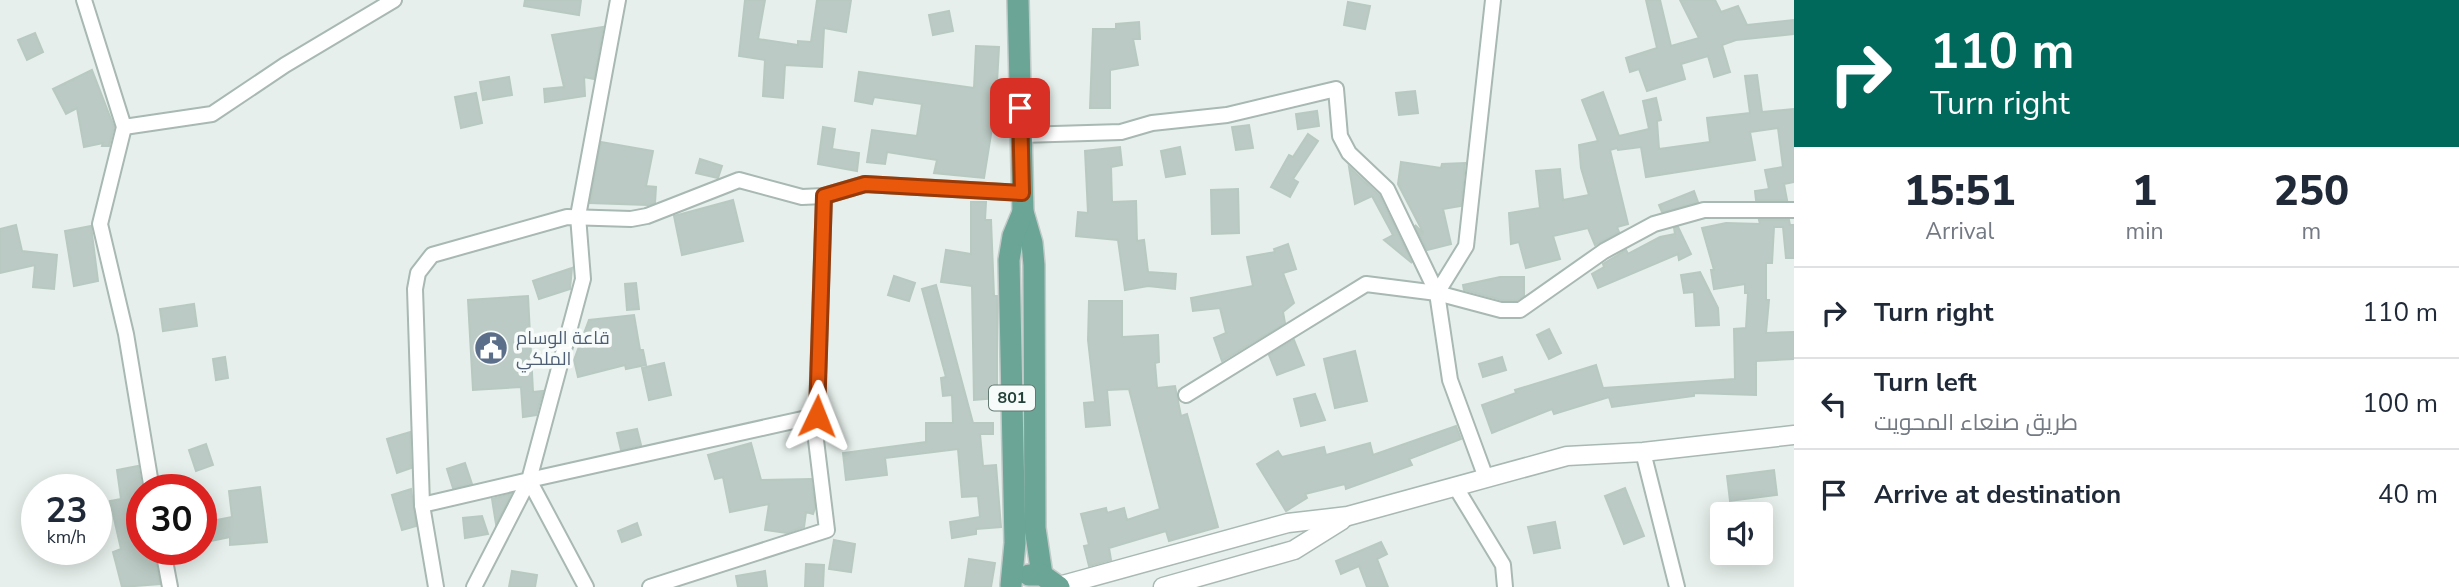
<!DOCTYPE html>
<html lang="en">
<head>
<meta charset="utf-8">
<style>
	body { margin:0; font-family:"Nunito Sans",Cairo,sans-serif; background:#f2f2f3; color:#1f2937; height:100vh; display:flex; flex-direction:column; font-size:26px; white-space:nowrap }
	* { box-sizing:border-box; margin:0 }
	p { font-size:23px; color:#747a83 }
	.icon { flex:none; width:38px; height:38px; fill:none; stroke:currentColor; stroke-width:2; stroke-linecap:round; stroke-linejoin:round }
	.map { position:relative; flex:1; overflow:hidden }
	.details { display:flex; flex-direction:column; background:#fff; width:665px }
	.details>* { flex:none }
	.top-card { background:#00695c; color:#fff; overflow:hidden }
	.buttons { position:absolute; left:1710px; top:502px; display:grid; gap:14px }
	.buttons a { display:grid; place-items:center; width:63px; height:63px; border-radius:7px; background:#fff; box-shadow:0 4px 18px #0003; font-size:35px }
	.speed { position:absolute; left:21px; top:474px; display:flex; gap:14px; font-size:35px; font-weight:700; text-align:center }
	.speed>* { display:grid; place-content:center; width:91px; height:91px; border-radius:50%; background:#fff; box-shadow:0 4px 18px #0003; line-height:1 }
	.speed small { font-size:18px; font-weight:400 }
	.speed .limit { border:10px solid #d22; background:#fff; color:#111 }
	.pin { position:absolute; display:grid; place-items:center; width:60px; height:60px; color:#fff; margin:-30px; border-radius:14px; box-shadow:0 4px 10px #0006 }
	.me { position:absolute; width:77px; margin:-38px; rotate:2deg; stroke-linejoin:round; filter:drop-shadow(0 0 5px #0008) }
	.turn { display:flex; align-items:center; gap:24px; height:147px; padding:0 21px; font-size:32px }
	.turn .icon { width:91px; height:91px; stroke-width:2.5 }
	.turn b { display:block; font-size:49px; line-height:60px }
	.eta { display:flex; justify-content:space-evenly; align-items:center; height:119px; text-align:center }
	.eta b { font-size:42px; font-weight:800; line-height:49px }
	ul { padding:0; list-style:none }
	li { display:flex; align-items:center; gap:21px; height:91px; padding:0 21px; border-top:2px solid #e0e1e3 }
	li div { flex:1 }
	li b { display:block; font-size:26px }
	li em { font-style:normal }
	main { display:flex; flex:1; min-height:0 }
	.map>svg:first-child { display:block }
	.building { fill:#bbcac4; stroke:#b8c9c2; stroke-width:2 }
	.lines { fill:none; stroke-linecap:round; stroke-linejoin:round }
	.minor-casing { stroke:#a8b8b2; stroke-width:18 }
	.tertiary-casing { stroke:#a8b8b2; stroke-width:21 }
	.primary-casing { stroke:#c2cac8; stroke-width:24 }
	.minor { stroke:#fff; stroke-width:14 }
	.tertiary { stroke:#fff; stroke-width:18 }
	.primary { stroke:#6aa596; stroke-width:21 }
	.route-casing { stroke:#983908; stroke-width:18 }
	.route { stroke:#ea580c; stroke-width:12 }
	.labels { text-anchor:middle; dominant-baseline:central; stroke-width:7; stroke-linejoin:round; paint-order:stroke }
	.shield { fill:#f7fbf9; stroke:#637a73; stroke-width:2 }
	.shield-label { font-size:16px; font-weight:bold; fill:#24423a }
	.service-label { font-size:18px; fill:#4e5e75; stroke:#f7fbf9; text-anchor:start }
</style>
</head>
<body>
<main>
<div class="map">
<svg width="1794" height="587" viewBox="0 0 1794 587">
	<rect width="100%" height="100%" fill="#e6efeb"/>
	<g class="building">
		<polygon points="525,0 581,0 579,15 524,6"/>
		<polygon points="745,0 765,0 758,39 798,45 798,41 811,42 817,0 851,0 846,32 824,28 822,67 785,65 783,98 763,96 765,60 739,56"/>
		<polygon points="1646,0 1660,0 1671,46 1699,38 1680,0 1715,0 1721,12 1738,6 1747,25 1794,20 1794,34 1736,40 1722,45 1730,72 1714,77 1708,56 1681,64 1685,79 1647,91 1639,69 1630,72 1626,58 1657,48"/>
		<polygon points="1348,2 1370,6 1365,29 1344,25"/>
		<polygon points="949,11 953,31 933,35 929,15"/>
		<polygon points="1139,22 1140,39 1133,39 1138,65 1110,70 1110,108 1090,108 1093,29 1116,29 1116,24"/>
		<polygon points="603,27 594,79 584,77 585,96 545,102 544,89 564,87 552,35"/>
		<polygon points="35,33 43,52 27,60 18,40"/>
		<polygon points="976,46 999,47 997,83 1004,84 997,129 992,128 984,178 934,173 937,160 887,152 885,164 867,162 872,130 917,136 922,104 874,97 872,104 855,101 859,72 974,88"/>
		<polygon points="92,70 114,127 109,146 102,146 103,143 84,147 77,108 66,114 53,89"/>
		<polygon points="1757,75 1762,112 1794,109 1794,182 1784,184 1787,200 1756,200 1755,191 1769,189 1765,170 1783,167 1778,128 1750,132 1755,160 1646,177 1641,147 1618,150 1617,148 1610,150 1628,224 1617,227 1619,232 1595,245 1588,228 1553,236 1560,259 1526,268 1519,242 1511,244 1509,213 1540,208 1536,171 1560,169 1563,200 1589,195 1581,168 1579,145 1598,141 1582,100 1603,92 1619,136 1649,129 1643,101 1656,98 1661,120 1657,121 1659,149 1710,142 1707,118 1750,113 1745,76"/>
		<polygon points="509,77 512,95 483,100 480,82"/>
		<polygon points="1415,91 1418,113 1399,115 1396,93"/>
		<polygon points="476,93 482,123 461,128 455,97"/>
		<polygon points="1317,111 1319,126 1298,129 1296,114"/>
		<polygon points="1249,125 1253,148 1236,150 1232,127"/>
		<polygon points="823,127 835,129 832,149 859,153 857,171 818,164"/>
		<polygon points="1308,134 1318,141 1293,179 1298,182 1290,197 1271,187 1289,155 1293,157"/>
		<polygon points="601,142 653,151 646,186 656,187 655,203 648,205 590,203"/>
		<polygon points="1120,147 1122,165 1111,167 1112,202 1136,201 1137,241 1144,240 1148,272 1176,274 1175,289 1148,286 1125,290 1118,240 1076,236 1078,212 1088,213 1085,151"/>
		<polygon points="1180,147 1185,174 1166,177 1161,151"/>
		<polygon points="700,159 722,166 718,178 696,173"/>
		<polygon points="1401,162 1441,168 1442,164 1465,163 1461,206 1443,209 1451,244 1427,250 1415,225 1424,234 1398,184"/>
		<polygon points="1349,167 1379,195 1412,263 1384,240 1393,235 1372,196 1355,204"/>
		<polygon points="1238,189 1239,233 1212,234 1211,190"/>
		<polygon points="1694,191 1698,202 1662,212 1659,205"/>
		<polygon points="733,200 743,241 682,255 674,216"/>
		<polygon points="971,202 986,202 985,220 991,220 994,296 997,296 997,398 974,400 972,286 941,282 946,250 971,254"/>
		<polygon points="1759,220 1789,220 1790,225 1794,225 1794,258 1786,258 1783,227 1774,227 1772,263 1766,263 1766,300 1769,300 1766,333 1794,332 1794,359 1756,361 1756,395 1694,393 1694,396 1612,407 1609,397 1554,414 1552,409 1492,433 1482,405 1516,393 1515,390 1596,365 1603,388 1735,379 1734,329 1746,328 1748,293 1745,293 1745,284 1714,289 1711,270 1714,270 1702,228 1726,223 1760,224"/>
		<polygon points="16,225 22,251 57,255 54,289 33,287 35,265 0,273 0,229"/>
		<polygon points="91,226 98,281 74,286 65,231"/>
		<polygon points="1678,227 1691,254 1679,260 1678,254 1598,288 1592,274 1604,267 1603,264 1626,250 1628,254 1660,237 1675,234 1674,228"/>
		<polygon points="1288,244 1296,269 1283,273 1294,303 1283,312 1285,323 1222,361 1214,338 1226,333 1220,308 1193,311 1191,298 1253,286 1247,257 1275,252 1274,249"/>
		<polygon points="572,268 570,289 539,299 533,281"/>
		<polygon points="1700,272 1718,308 1719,325 1696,326 1694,292 1684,293 1681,275"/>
		<polygon points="894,276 915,283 909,301 888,295"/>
		<polygon points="1500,277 1524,277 1524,296 1517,300 1502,300 1464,290 1463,285"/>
		<polygon points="636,283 639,309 627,310 625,284"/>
		<polygon points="936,285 973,423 993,423 993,434 980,434 983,466 996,465 1001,527 976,529 976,534 952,538 950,522 980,517 978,496 962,497 958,449 885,458 887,475 846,480 843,453 926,442 926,423 953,423 952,395 943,396 941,378 946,377 922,289"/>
		<polygon points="528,296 533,392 543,391 536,415 523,417 521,387 473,390 468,300"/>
		<polygon points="1089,301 1122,301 1122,337 1158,335 1159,362 1155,363 1157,388 1175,386 1181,416 1187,414 1218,527 1169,541 1166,531 1109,548 1111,560 1089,566 1084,546 1089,545 1081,514 1106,508 1107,513 1124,508 1127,520 1160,509 1129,389 1107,390 1110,425 1086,427 1084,403 1095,402 1088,340"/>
		<polygon points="194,304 197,326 163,331 160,309"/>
		<polygon points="634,315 640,350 643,350 646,365 626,369 625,365 578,377 574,360 589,320"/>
		<polygon points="1549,329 1561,353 1549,359 1537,335"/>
		<polygon points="1294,340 1304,365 1277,375 1269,355"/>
		<polygon points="1355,351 1367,401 1335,408 1324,359"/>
		<polygon points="225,357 228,378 216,380 213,359"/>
		<polygon points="1502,357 1506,370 1483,377 1479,364"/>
		<polygon points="664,363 671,395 649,400 642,368"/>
		<polygon points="1315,394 1325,420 1301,426 1294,399"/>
		<polygon points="1456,426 1461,439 1409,459 1412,465 1346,489 1345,484 1305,494 1307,498 1286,511 1257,464 1278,451 1282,457 1324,447 1326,455 1370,443 1373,455"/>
		<polygon points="637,429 641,445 621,450 617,433"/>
		<polygon points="410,432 411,468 397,473 387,439"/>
		<polygon points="751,443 761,480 811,479 815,508 813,514 806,512 804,527 787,533 765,530 769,504 730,512 723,477 715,479 708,455"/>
		<polygon points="206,444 213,465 196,471 189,450"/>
		<polygon points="465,463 472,484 453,488 447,469"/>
		<polygon points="138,466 142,489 142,550 153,550 160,584 122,587 113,552 121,549 110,501 121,499 117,470"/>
		<polygon points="1774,470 1777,495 1730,501 1727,476"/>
		<polygon points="260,487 267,542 230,545 230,537 201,543 201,523 232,517 229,491"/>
		<polygon points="1625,488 1644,536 1624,544 1605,496"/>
		<polygon points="411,489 416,526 402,530 392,495"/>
		<polygon points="511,494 496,524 492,499"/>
		<polygon points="482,516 488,534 465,538 463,518"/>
		<polygon points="1555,522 1560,548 1534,553 1528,527"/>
		<polygon points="637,523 641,535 622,542 618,531"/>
		<polygon points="834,540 855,544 851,572 829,569"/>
		<polygon points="1381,542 1387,554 1377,559 1388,587 1367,587 1359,566 1341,574 1336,561"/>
		<polygon points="969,559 995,563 991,587 965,587"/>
		<polygon points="806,564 824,565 823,587 805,587"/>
		<polygon points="512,571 537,575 535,587 509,587"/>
		<polygon points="765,571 767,587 738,587 736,576"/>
	</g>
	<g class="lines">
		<g class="minor-casing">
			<g id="minor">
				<polyline points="84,0 124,127 100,224 126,334 152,490"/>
				<polyline points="124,127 212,114 285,65 394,0"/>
				<polyline points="1021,135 1121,132 1152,123 1227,115 1336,89 1340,136 1349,153 1387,189 1437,293 1450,380 1486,478"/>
				<polyline points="1437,293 1466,246 1493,0"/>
				<polyline points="1186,395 1366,284 1437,293 1501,310 1520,310 1604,251 1654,224 1704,210 1794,210"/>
				<polyline points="1643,452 1677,587"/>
				<polyline points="529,480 816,416"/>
				<polyline points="529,480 586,587"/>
				<polyline points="1455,486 1503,565 1505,587"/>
				<polyline points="422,505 529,480 583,279 578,216 618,0"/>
				<polyline points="163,550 170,587"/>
				<polyline points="436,587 422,505 415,289 418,273 432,255 567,217 631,219 647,216 739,180 802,197 824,196 865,184 1022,193"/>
				<polyline points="474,587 529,480"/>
				<polyline points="650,587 827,530 816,440 824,196"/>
			</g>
		</g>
		<g class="tertiary-casing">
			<g id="tertiary">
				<polyline points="1059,586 1288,523 1348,516 1567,456 1643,452 1794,435"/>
				<polyline points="1163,587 1294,550 1342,520"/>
			</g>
		</g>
		<g class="primary-casing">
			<g id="primary">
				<polyline points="1018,0 1023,212 1032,243 1034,265 1035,528 1042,575"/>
				<polyline points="1029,575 1042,575 1059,587"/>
				<polyline points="1011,585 1015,543 1009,260 1013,236 1023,212"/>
			</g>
		</g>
		<use href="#minor" class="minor"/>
		<use href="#tertiary" class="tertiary"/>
		<use href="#primary" class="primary"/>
	</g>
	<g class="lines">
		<g class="route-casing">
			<polyline id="route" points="817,416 824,196 865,184 1022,193 1020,108"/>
		</g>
		<use href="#route" class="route"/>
	</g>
	<defs>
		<g id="civic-disc" transform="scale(1.75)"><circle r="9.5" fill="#5c6f8a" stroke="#f7fbf9"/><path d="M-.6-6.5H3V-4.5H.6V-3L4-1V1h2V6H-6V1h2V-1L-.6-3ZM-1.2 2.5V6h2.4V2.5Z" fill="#fff"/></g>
	</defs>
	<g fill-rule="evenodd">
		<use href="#civic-disc" x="491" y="348"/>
	</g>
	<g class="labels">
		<rect class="shield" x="989" y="385.5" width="46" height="25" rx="5"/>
		<g class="shield-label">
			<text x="1012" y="398">801</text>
		</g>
		<g class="service-label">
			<text x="516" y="338">قاعة الوسام<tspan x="516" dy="21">الملكي</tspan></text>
		</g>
	</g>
</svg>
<div class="buttons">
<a><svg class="icon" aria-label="sound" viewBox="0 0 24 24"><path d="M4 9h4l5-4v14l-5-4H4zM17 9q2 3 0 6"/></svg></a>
</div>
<div class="speed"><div>23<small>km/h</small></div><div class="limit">30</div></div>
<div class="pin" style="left:1020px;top:108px;background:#d93025"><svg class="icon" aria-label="arrive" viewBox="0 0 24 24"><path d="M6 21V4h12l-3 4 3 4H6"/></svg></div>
<svg class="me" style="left:817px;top:416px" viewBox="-20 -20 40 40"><path d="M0-17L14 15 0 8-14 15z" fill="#ea580c" stroke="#fff" stroke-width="4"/></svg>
</div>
<section class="details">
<div class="top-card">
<div class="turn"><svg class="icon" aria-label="right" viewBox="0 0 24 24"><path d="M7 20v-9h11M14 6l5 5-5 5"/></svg><div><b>110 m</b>Turn right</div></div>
</div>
<div class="eta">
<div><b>15:51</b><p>Arrival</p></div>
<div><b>1</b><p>min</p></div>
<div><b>250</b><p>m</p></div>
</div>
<ul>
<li><svg class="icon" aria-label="right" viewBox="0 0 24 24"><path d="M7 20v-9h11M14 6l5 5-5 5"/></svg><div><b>Turn right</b></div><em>110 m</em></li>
<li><svg class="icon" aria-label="left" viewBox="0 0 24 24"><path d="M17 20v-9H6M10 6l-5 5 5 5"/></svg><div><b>Turn left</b><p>طريق صنعاء المحويت</p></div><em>100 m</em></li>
<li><svg class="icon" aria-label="arrive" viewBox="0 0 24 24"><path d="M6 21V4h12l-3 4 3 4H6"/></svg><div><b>Arrive at destination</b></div><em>40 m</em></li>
</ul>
</section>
</main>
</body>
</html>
